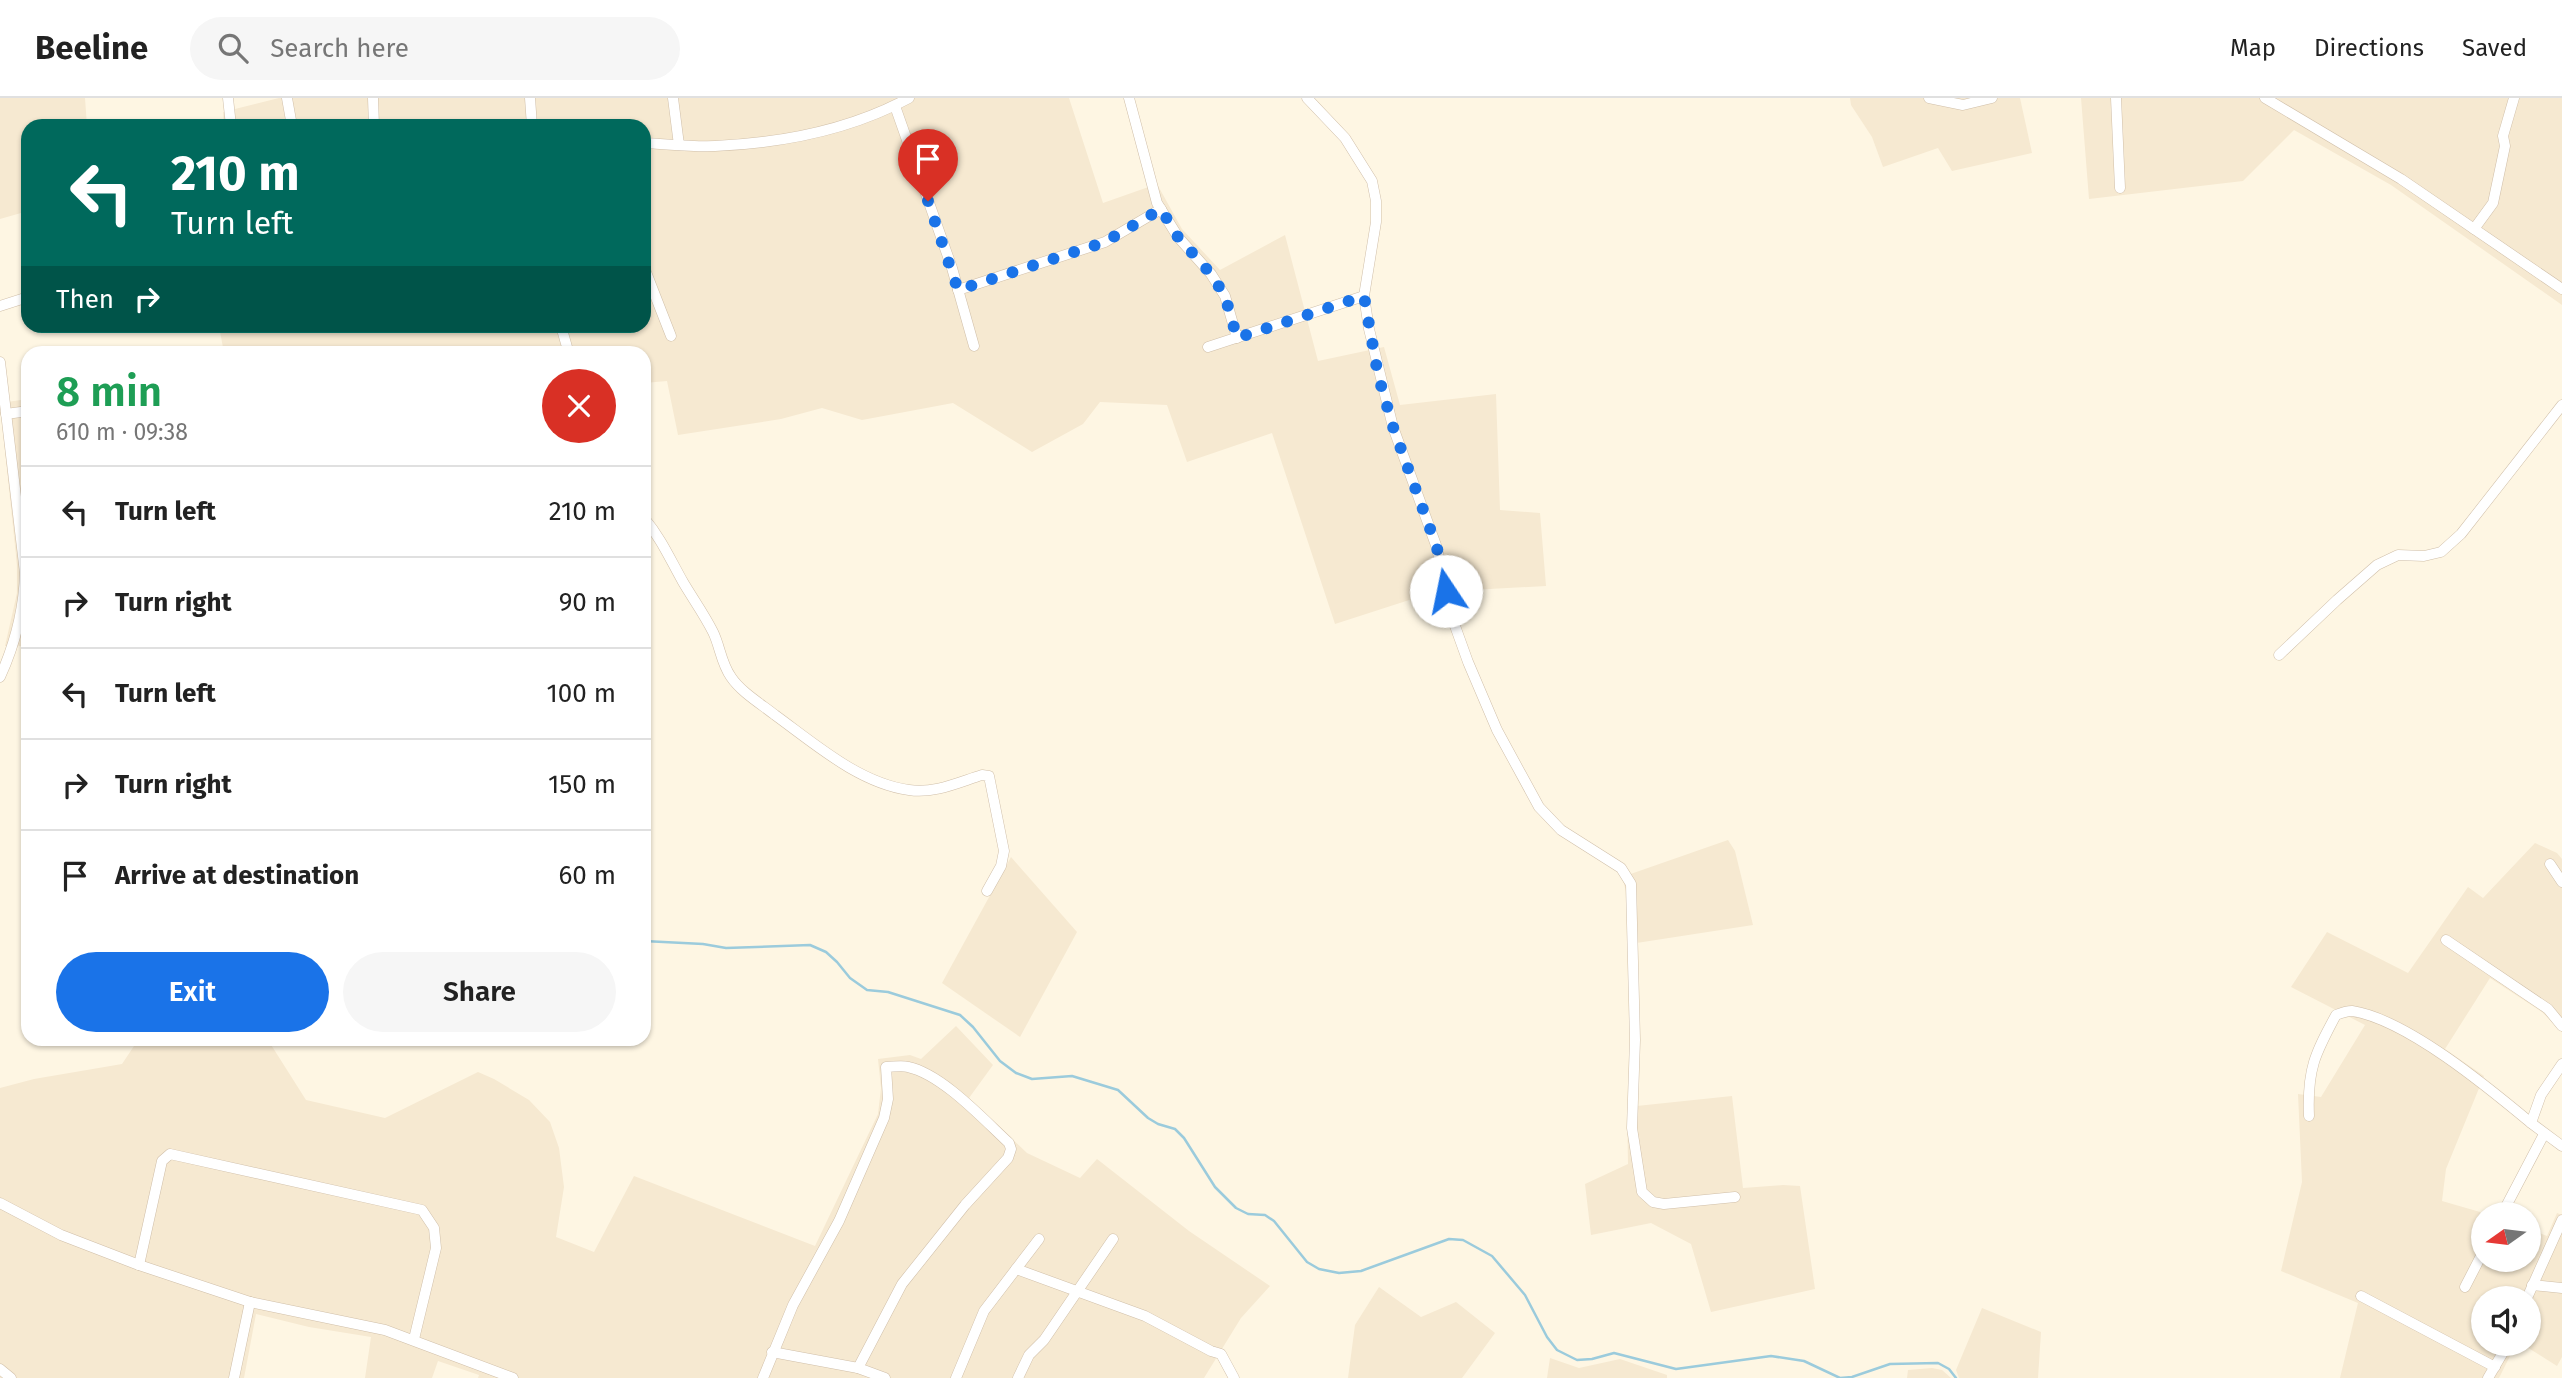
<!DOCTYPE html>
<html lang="en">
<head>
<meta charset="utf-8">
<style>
	body { margin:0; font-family:"Fira Sans",sans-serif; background:#f6f6f6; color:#222; height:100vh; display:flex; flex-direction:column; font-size:26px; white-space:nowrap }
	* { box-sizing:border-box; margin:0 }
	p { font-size:23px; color:#767676 }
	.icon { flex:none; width:38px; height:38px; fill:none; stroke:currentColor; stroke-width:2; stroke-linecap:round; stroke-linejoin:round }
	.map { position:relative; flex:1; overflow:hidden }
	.side { position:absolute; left:21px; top:248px; width:630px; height:700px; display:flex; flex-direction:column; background:#fff; border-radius:21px; box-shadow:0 2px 5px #0004 }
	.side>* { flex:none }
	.hud { position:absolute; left:21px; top:21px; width:630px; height:214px; border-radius:21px; box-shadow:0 2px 5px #0004; background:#00695c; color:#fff; overflow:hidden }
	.needle { width:46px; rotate:256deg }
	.controls { position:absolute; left:2471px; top:1104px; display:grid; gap:14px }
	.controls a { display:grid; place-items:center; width:70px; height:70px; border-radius:50%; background:#fff; box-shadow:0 2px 5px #0004; font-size:35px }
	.pin { position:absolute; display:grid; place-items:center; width:60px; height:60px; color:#fff; margin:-72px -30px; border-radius:50% 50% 50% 0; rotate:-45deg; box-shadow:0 0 7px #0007 }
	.pin .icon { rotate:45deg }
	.me { position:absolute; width:77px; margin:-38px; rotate:349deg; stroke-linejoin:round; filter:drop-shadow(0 0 5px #0008) }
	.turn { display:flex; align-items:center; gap:24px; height:147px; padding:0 35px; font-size:32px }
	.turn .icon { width:91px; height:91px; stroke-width:2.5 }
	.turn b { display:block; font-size:49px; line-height:60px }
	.then { display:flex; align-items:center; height:66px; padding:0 35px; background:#0003; gap:14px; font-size:26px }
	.round { display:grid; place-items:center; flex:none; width:74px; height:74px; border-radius:37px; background:#f6f6f6 }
	.summary { display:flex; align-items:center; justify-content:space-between; height:119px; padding:0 35px }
	h1 { font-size:42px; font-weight:600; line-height:52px; color:#1e9e55 }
	.button { display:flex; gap:14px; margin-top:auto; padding:14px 35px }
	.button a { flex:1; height:80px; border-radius:42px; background:#1a73e8; color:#fff; font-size:28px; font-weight:600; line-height:80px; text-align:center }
	.button a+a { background:#f6f6f6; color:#222 }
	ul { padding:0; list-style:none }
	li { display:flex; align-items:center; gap:21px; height:91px; padding:0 35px; border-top:2px solid #e0e0e0 }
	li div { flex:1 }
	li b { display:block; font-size:26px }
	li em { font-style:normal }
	header { display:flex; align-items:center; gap:42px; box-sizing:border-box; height:98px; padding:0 35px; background:#fff; border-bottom:2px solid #e0e0e0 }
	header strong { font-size:33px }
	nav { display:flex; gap:38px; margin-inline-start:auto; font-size:24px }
	.search { width:490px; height:63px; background:#f6f6f6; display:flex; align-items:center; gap:18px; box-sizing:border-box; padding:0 24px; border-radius:38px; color:#767676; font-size:26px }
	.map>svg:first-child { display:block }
	.residential { fill:#f6e9d1 }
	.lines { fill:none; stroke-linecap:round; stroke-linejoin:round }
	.stream { stroke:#9bcbdc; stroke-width:2.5 }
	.minor-casing { stroke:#d0bfa9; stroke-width:11 }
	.minor { stroke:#fff; stroke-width:10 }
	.route { stroke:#1a73e8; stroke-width:12; stroke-dasharray:0 21.6 }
</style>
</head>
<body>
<header>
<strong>Beeline</strong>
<div class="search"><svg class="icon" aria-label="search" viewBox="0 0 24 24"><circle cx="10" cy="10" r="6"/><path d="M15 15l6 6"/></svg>Search here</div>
<nav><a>Map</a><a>Directions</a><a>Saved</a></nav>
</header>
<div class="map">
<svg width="2562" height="1280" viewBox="0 0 2562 1280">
	<rect width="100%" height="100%" fill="#fef6e3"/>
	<g class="residential">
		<polygon points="0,0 85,0 87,28 28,28 28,113 0,121"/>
		<polygon points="279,0 1069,0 1103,105 1157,86 1182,131 1220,172 1285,137 1318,263 1384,249 1400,307 1496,296 1500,412 1540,415 1546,488 1434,494 1335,526 1272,335 1187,364 1167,307 1100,304 1083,326 1032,354 953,305 862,322 822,310 781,321 678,337 667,283 644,285 644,256 224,255 219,228 644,228 644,28 224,28 223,14"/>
		<polygon points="1850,0 2020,0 2032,55 1952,73 1938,50 1883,69 1872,39 1851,7"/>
		<polygon points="2081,0 2562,0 2562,207 2391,87 2294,32 2243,83 2089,101"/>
		<polygon points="28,301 28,548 5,548 17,495 17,467 0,305"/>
		<polygon points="1728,742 1735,753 1753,827 1630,846 1626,793 1622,779"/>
		<polygon points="2535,745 2557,755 2562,761 2562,934 2542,914 2490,880 2445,951 2484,978 2446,1071 2442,1103 2487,1116 2483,1116 2483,1162 2529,1162 2529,1131 2547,1138 2557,1115 2562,1117 2562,1259 2557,1268 2522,1246 2529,1246 2529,1200 2483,1200 2483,1246 2516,1246 2499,1280 2340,1280 2358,1205 2281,1173 2302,1084 2298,996 2321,999 2365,927 2291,889 2327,834 2408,875 2468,789 2483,800"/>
		<polygon points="1011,759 1077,834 1020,939 942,885"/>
		<polygon points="956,928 993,967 969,1000 1027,1055 1080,1080 1097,1061 1189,1133 1270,1188 1241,1220 1204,1280 478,1280 479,1277 438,1263 432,1280 365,1280 371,1239 309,1229 256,1216 244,1280 0,1280 0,990 34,981 122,966 134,948 136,942 268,942 306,1002 385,1020 478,974 494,981 529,1002 550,1024 559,1050 564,1089 556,1139 594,1154 634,1078 815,1148 878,1016 881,990 878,961 910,957 921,961"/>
		<polygon points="1732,998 1743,1090 1783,1087 1800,1088 1815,1191 1711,1214 1691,1146 1651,1125 1591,1137 1585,1086 1628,1066 1627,1009"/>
		<polygon points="1379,1189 1421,1219 1456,1204 1495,1235 1462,1280 1348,1280 1355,1227"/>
		<polygon points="1982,1210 2041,1234 2038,1280 1959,1280 1956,1272"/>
		<polygon points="1550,1260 1579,1270 1620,1261 1667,1277 1667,1280 1547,1280"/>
		<polygon points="1932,1270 1942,1272 1951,1280 1907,1280 1908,1272"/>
	</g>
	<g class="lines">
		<polyline class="stream" points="644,843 703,846 726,850 810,847 826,854 837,864 850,880 867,892 888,894 960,917 973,929 1000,963 1016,975 1032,981 1072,978 1118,992 1148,1020 1158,1026 1175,1031 1184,1040 1215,1089 1236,1110 1248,1116 1265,1117 1274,1123 1307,1164 1319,1171 1339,1175 1361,1173 1449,1141 1463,1142 1492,1158 1525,1197 1547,1239 1557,1252 1577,1262 1592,1261 1614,1255 1676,1271 1771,1258 1804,1263 1840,1280 1852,1279 1890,1266 1938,1265 1949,1271 1956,1280"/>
		<g class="minor-casing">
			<g id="minor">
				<polyline points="228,0 231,28"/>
				<polyline points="287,0 292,28"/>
				<polyline points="373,0 374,28"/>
				<polyline points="530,0 532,28"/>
				<polyline points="673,0 679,47"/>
				<polyline points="1129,0 1157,105 1178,139 1211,176 1225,198 1237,240"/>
				<polyline points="1307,0 1345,40 1372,83 1376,103 1376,124 1364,198 1369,231 1393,329 1437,450 1450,514 1468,564 1497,632 1539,709 1561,732 1621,770 1631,786 1635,942 1632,1030 1642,1094 1653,1104 1664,1106 1735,1099"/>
				<polyline points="1929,0 1963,7 1992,0"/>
				<polyline points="2116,0 2120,90"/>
				<polyline points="2265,0 2401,81 2562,191"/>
				<polyline points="895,8 952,170 974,248"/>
				<path d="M644,45C667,46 692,49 715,48C781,45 850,32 909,0"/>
				<polyline points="2474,131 2493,105 2505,48 2503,38 2514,0"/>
				<polyline points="644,169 671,238"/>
				<polyline points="958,192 1105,144 1161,111"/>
				<polyline points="0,208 28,199"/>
				<polyline points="561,228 569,256"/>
				<polyline points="1208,249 1364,198"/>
				<path d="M0,264L25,475C24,511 15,546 0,579"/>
				<polyline points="6,316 28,313"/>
				<path d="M644,420C661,440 670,461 683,484C693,501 704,516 713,534C720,548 721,565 731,579C741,594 761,606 775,617C815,646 859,685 909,692C934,696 959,684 982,677L989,678L1004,753L1001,768L987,793"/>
				<polyline points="2279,557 2337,502 2377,467 2398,457 2424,458 2441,454 2461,436 2562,307"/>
				<polyline points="2550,766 2562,784"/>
				<polyline points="2446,842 2548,911 2562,928"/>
				<polyline points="2562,966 2541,997 2531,1025 2562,1048"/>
				<path d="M2309,1018C2307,971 2315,956 2336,917C2341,915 2347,913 2352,913C2406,921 2489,990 2531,1025"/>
				<polyline points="0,1105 61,1137 139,1167 250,1204 385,1232 513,1280"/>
				<polyline points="2502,1116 2544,1036"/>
				<polyline points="139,1167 162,1063 170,1056 422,1112 434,1130 436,1150 414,1241"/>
				<polyline points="1016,1171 1145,1218 1211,1253 1221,1256 1234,1280"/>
				<polyline points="2532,1187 2562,1190"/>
				<polyline points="2465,1189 2483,1154"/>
				<polyline points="2361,1198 2495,1269"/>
				<polyline points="2527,1200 2562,1122"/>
				<polyline points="772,1254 858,1270 885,1280"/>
				<polyline points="0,1271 11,1280"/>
				<polyline points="234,1280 250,1204"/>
				<path d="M763,1280L793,1207L839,1123L884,1020L888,1001L886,969C893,969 902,967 908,969C942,976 984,1022 1009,1045L1011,1051L1008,1060L965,1107L902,1186L858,1270"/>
				<polyline points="956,1280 984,1213 1039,1141"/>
				<polyline points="1018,1280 1029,1257 1044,1242 1113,1141"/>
				<polyline points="2488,1280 2508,1246"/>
			</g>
		</g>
		<use href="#minor" class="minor"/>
	</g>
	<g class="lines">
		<polyline class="route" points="928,103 958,192 1105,144 1161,111 1178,139 1211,176 1225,198 1237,240 1364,198 1378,277 1393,329 1437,450 1446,493"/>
	</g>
</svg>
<div class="controls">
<a><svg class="needle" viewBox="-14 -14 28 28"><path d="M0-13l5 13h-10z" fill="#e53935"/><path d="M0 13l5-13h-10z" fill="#767676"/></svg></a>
<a><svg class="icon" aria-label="sound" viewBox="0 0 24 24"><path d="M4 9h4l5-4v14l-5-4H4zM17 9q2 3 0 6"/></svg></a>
</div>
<div class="pin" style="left:928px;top:103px;background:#d93025"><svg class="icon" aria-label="arrive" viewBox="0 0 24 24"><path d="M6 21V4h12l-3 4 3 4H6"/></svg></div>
<svg class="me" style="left:1446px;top:493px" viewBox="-20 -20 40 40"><circle r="19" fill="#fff"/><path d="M0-13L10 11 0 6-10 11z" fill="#1a73e8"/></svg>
<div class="hud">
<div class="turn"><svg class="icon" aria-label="left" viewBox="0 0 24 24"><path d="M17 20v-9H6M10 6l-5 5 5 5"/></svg><div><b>210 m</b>Turn left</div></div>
<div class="then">Then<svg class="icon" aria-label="right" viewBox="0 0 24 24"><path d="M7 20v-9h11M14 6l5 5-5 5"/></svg></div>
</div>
<section class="side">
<div class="summary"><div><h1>8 min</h1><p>610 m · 09:38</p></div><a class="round" style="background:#d93025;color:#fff"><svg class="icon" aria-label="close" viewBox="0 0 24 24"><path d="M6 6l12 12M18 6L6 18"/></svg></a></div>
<ul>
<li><svg class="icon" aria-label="left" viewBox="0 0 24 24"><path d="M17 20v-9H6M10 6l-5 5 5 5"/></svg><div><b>Turn left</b></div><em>210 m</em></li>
<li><svg class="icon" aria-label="right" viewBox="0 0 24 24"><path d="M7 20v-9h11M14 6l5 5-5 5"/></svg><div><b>Turn right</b></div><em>90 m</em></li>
<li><svg class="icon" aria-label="left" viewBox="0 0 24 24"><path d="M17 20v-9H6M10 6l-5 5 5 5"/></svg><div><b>Turn left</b></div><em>100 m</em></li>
<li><svg class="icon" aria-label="right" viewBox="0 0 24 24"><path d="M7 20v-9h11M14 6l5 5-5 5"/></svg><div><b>Turn right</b></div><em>150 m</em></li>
<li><svg class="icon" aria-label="arrive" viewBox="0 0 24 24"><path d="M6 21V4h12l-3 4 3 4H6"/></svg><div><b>Arrive at destination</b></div><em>60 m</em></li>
</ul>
<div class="button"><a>Exit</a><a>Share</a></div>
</section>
</div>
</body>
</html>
